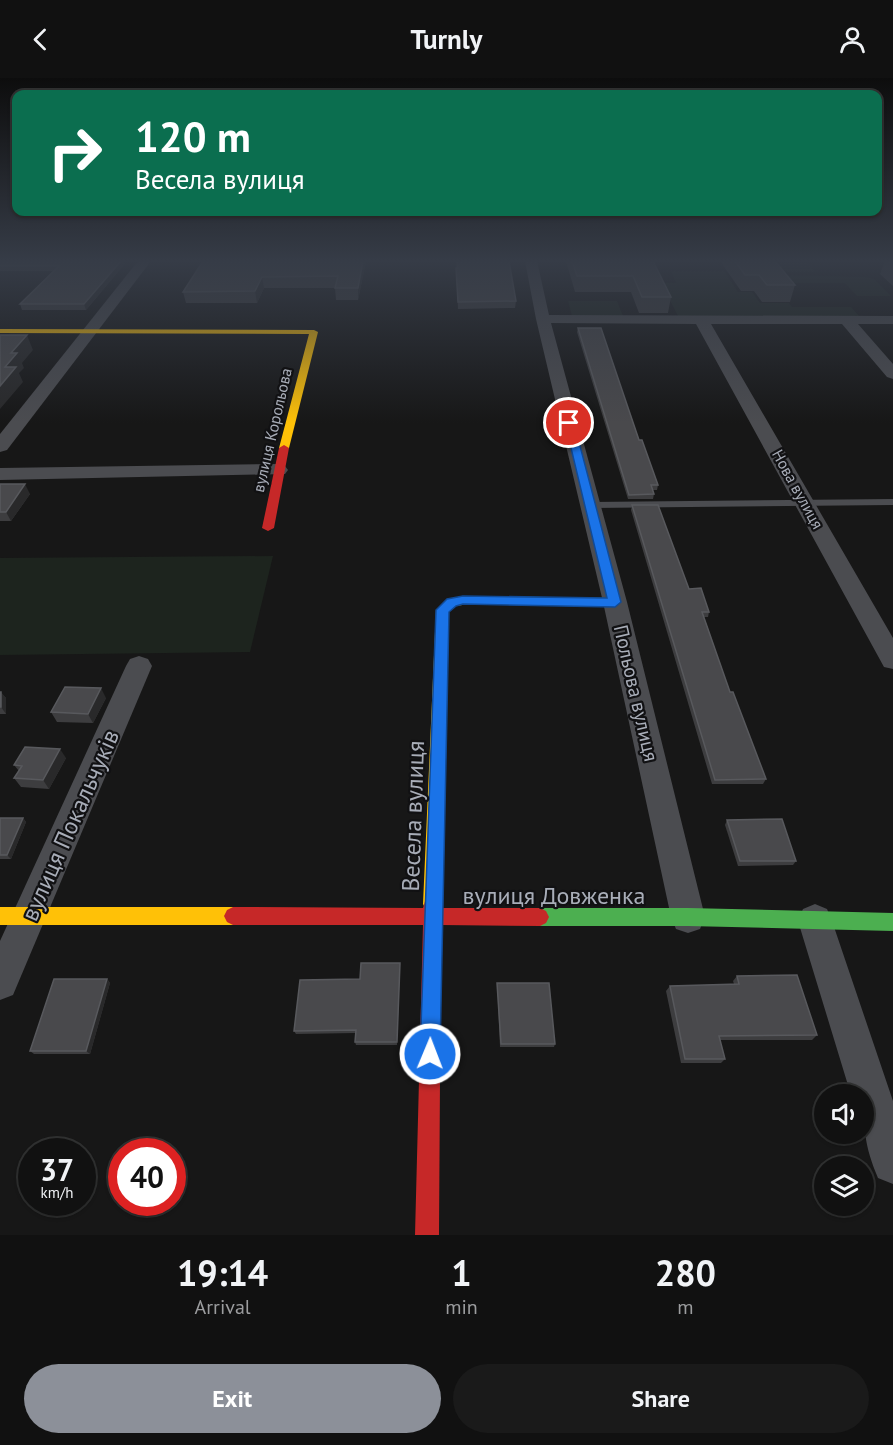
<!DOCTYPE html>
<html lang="en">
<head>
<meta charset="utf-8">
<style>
	body { margin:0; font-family:"PT Sans",sans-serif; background:#1a1a1a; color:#f1f3f6; height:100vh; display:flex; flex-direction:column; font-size:22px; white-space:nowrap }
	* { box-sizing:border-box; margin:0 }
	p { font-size:20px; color:#9c9d9f }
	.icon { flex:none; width:33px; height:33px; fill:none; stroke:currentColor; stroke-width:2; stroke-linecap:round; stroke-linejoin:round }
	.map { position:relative; height:1157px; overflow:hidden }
	.side { display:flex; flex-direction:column; background:#111; flex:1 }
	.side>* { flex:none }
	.guide { position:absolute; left:12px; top:12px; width:870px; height:126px; border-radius:12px; box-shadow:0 2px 4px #0004,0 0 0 2px #303131; background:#0b6e4f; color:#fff; overflow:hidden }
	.buttons { position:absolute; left:814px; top:1006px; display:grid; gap:12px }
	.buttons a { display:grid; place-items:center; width:60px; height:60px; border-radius:50%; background:#111; box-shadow:0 2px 4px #0004,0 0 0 2px #303131; font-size:30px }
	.speed { position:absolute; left:18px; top:1060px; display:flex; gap:12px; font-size:30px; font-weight:700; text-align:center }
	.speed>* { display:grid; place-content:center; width:78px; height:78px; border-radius:50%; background:#111; box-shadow:0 2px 4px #0004,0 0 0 2px #303131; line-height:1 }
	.speed small { font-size:15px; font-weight:400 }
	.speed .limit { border:9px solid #d22; background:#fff; color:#111 }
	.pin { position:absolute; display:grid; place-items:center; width:51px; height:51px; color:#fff; margin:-26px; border:3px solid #fff; border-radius:50%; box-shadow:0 2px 6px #0007 }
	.me { position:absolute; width:66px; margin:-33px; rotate:1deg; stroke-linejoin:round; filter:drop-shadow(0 0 4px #0008) }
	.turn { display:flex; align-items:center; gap:21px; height:126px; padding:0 24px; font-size:27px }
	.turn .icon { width:78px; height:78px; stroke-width:2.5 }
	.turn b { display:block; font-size:42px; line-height:51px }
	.eta { display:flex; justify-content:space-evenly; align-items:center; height:102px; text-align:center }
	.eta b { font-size:36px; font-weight:800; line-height:42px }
	.action { display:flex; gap:12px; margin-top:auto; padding:12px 24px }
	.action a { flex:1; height:69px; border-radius:36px; background:#8c9099; color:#fff; font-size:24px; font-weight:800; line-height:69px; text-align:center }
	.action a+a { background:#1a1a1a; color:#f1f3f6 }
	header { display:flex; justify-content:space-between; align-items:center; height:78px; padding:0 24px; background:#111; font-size:27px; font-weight:800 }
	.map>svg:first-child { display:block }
	.green { fill:#1d241e }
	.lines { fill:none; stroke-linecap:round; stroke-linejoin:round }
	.lane { fill:#4b4c50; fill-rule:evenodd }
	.street { fill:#4b4c50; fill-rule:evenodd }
	.fast { fill:#4caf50; fill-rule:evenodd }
	.slow { fill:#ffc107; fill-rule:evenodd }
	.jam { fill:#c62828; fill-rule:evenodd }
	.wall { fill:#3d3d3f }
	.shaded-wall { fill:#29292a }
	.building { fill:#49494c; stroke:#58595d; stroke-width:1.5 }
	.route { fill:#1a73e8; stroke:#114b97; stroke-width:1.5 }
	.labels { text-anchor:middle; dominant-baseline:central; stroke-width:4.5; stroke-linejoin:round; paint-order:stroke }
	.far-street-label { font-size:16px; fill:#a8adb8; stroke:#111113 }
	.street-label { font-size:20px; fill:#a8adb8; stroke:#111113 }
	.near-street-label { font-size:24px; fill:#a8adb8; stroke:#111113 }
</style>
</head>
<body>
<header><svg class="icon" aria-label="back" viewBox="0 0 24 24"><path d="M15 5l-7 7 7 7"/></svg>Turnly<svg class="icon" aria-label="person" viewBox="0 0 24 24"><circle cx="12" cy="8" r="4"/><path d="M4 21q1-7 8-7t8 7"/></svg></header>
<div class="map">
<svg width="893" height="1157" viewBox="0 0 893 1157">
	<rect width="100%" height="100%" fill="#171717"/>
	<g class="green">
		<polygon points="764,183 805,183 816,194 773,194"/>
		<polygon points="671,193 724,193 738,214 752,214 760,225 789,225 792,229 851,229 859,238 678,238 661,205 676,205"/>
		<polygon points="774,197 865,199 874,201 891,218 857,218 845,205 778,205"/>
		<polygon points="568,223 617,223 623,238 572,238"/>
		<polygon points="273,478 250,574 0,577 0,480"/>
	</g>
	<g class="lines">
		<polygon class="lane" points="893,421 893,427 591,430 586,427 591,424"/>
		<g class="street">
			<polygon points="138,183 151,183 7,372 0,374 0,356"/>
			<polygon points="525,183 537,183 549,237 893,238 893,246 858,246 893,286 893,301 887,299 842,246 711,246 893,560 893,591 884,589 696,246 551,245 627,524 705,839 700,851 688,855 676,851 671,839 603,524 536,241"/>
			<polygon points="278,386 285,388 288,392 285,396 0,402 0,390"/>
			<polygon points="139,578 148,581 152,588 13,917 0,922 0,863 126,588 130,581"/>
			<path d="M815,826L827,831L832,843L893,1023V1106L878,1100C864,1066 864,1053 864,1017H851L798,843L803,831Z"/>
		</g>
		<g class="fast">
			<polygon points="473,518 615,520 621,524 615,528 469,525 467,522 469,519"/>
			<polygon points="540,830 688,830 893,835 893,853 688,848 540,848 534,845 531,839 534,833"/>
		</g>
		<g class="slow">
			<polygon points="0,251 314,252 318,254 289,370 284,373 279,370 309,256 0,255"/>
			<polygon points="473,518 477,519 479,522 477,525 455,528 448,534 441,826 438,832 432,835 426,832 423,826 436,532 448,521"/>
			<polygon points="0,829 233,829 239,832 242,838 239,844 233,847 0,847"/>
		</g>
		<g class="jam">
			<polygon points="284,367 289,370 274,450 268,453 262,450 279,370"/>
			<polygon points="432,817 438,820 441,830 540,830 546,833 549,839 546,845 540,848 441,847 439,1157 415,1157 423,847 233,847 227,844 224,838 227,832 233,829 423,830 426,820"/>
		</g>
	</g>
	<g class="wall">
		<polygon points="0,183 127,183 86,232 22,232 20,226 53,193 0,193"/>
		<polygon points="203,183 366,183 358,222 336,222 335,210 264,210 257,225 186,225 183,214"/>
		<polygon points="456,183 509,183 516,223 515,230 458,231"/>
		<polygon points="566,183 653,183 671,219 668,235 639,235 631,214 575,214"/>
		<polygon points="720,183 775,183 795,207 790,224 762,224 754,213 741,213"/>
		<polygon points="885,183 893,183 893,208 880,196"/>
		<polygon points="578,250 639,362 658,407 657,412 653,412 654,416 653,421 628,421 577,254"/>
		<polygon points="0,406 30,416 11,443 0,443"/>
		<polygon points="632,427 689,511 709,534 708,539 704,539 730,614 766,701 763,706 712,706 631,432"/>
		<polygon points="0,614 6,620 6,636 0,636"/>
		<polygon points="106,620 93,645 57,644 51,634"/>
		<polygon points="66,680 49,711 21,709 14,700 19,693 14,687"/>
		<polygon points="0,740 23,740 26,744 11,781 0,781"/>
		<polygon points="727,742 796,783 793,787 738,788 725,747"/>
		<polygon points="400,889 397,967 356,967 355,964 356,955 296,956 294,953 360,901"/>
		<polygon points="737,898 817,957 812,962 720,962 725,981 721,985 681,985 666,913 670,908 734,906 733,903"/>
		<polygon points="107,901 110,905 90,976 34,976 30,973"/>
		<polygon points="497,905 555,966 554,969 500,969"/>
	</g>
	<g class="shaded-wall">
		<polygon points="121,183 127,183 86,232 84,226"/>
		<polygon points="363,183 366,183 358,222 358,210"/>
		<polygon points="262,199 264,210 257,225 255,213"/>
		<polygon points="27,257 33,272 22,285 24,290 19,295 23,304 0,331 0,308 5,289 11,275"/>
		<polygon points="25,406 30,416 11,443 6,434"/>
		<polygon points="101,610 106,620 93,645 88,636"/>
		<polygon points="1,614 6,620 6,636 1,629"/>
		<polygon points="60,671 66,680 49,711 43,702"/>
		<polygon points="23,740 26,744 11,781 7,777"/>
		<polygon points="107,901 110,905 90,976 86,973"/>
	</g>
	<g class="building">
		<polygon points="0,183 121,183 84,226 20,226 59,188 0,188"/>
		<polygon points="203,183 363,183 358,210 335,210 338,198 262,199 255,213 183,214"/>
		<polygon points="457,183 509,183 516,223 458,224 456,190 458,190"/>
		<polygon points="572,183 653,183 671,219 642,219 633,198 577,198"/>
		<polygon points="735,183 775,183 795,207 767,207 759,197 745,197"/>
		<polygon points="578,250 601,250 639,362 642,362 658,407 651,407 654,416 629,417"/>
		<polygon points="0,257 27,257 11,275 17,275 5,289 16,289 0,308"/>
		<polygon points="0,406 25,406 6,434 0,434"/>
		<polygon points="632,427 658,427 689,511 701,510 709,534 702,534 730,614 733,614 766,701 715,702"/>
		<polygon points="65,609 101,610 88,636 51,634"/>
		<rect x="0" y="614" width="1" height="15"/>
		<polygon points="25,669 60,671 43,702 14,700 22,688 14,687"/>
		<polygon points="0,740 23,740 7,777 0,777"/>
		<polygon points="782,741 796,783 740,783 727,742"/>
		<polygon points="361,885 400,885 397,964 355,964 356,952 294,953 300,902 360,901"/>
		<polygon points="797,897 817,957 719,958 725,981 685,981 670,908 739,906 737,898"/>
		<polygon points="54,901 107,901 86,973 30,973"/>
		<polygon points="497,905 549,905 555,966 501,966"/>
	</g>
	<linearGradient id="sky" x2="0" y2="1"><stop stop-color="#0d0d0d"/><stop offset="0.53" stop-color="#363c47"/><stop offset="1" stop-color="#363c47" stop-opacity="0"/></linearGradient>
	<rect width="893" height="345" fill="url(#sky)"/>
	<polygon class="route" points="569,342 574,345 621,524 615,529 463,526 456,528 449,534 440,976 437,983 430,986 423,983 420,976 436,532 447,521 463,518 607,520 565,345"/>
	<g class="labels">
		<g class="far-street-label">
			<text transform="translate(272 352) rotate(-77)">вулиця Корольова</text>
			<text transform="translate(798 411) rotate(61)">Нова вулиця</text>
		</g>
		<g class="street-label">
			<text transform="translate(636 615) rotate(77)">Польова вулиця</text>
		</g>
		<g class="near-street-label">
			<text transform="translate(413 738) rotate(-88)">Весела вулиця</text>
			<text transform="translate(70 747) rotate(-66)">вулиця Покальчуків</text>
			<text x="554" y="817">вулиця Довженка</text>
		</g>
	</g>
</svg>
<div class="buttons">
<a><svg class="icon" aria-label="sound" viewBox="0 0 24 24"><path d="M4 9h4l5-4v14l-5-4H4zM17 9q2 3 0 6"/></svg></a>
<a><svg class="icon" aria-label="layers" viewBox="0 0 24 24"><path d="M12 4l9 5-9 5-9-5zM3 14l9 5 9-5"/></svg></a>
</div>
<div class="speed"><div>37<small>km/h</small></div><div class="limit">40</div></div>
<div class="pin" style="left:569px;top:345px;background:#d93025"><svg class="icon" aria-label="arrive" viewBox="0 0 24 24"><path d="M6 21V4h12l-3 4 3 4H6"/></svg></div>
<svg class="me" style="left:430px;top:976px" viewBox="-20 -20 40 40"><circle r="17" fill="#1a73e8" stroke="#fff" stroke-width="3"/><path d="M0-11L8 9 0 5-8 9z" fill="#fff"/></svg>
<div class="guide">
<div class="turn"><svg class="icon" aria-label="right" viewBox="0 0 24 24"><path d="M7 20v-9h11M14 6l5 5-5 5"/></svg><div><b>120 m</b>Весела вулиця</div></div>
</div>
</div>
<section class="side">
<div class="eta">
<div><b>19:14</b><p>Arrival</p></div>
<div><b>1</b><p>min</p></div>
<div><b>280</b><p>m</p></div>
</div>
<div class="action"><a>Exit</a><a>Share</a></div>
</section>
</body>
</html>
